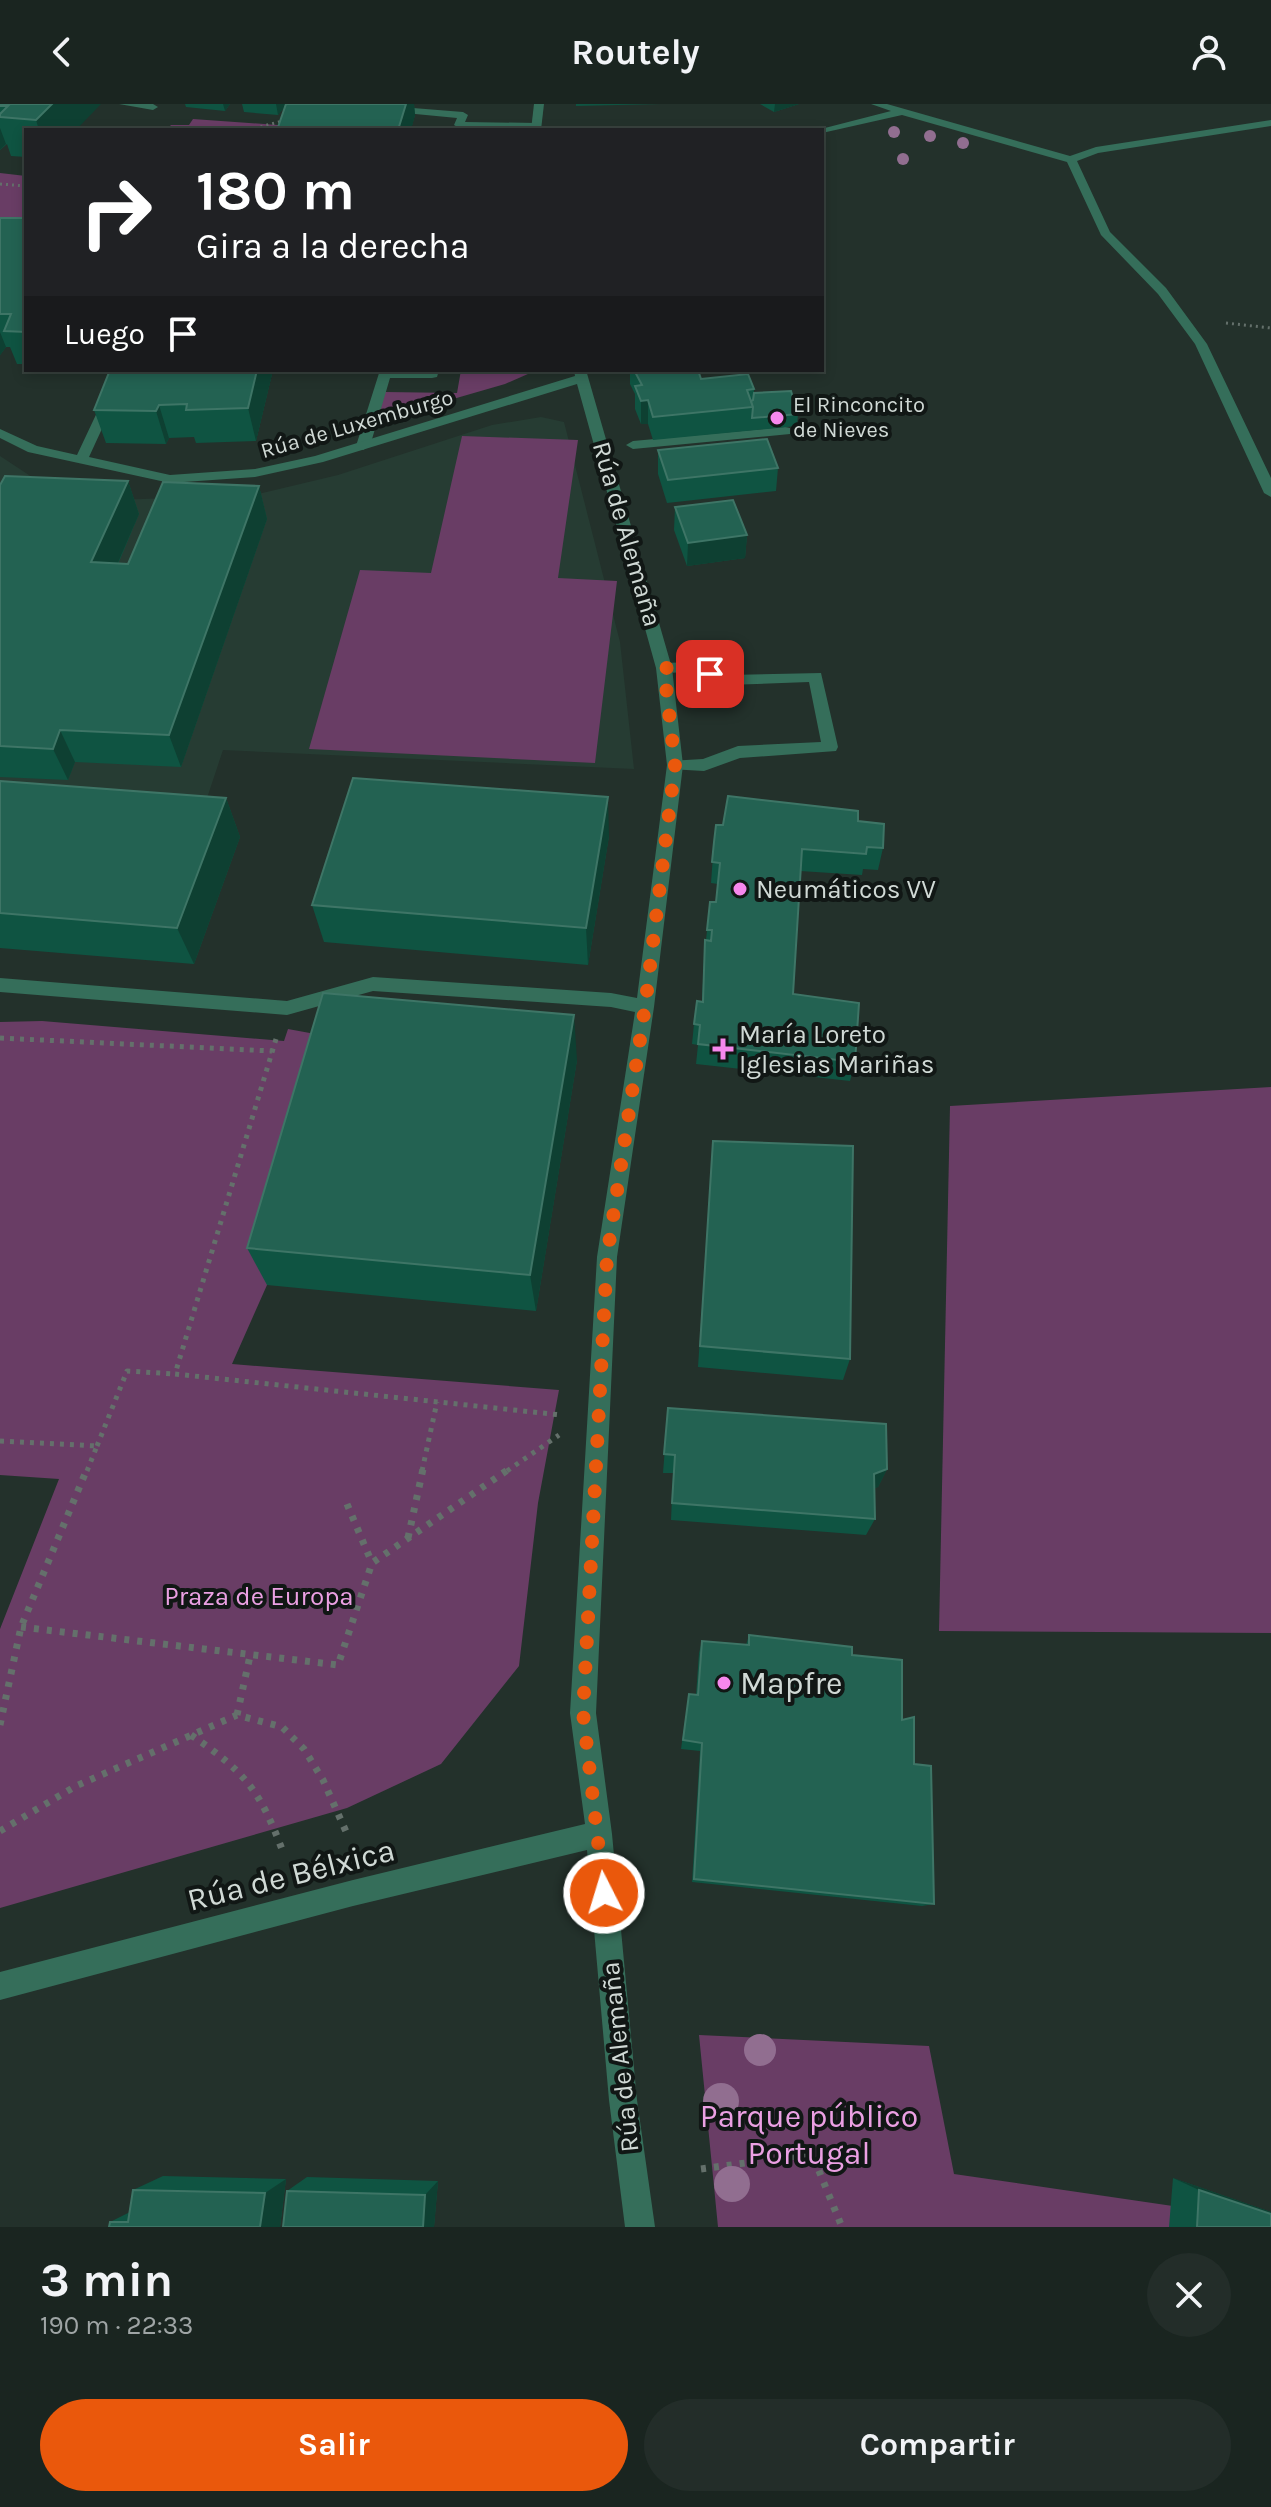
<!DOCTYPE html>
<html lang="es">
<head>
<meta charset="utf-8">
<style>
	body { margin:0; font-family:Karla,sans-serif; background:#232d29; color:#f1f3f6; height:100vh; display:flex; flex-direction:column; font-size:30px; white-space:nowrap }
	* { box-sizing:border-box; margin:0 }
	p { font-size:26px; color:#9fa5a5 }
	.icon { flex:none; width:44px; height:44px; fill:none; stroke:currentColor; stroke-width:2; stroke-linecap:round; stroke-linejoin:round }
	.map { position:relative; height:2123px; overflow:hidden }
	.panel { display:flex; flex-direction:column; background:#1a2520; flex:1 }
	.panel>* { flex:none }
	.hud { position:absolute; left:24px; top:24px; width:800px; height:244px; border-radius:0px; box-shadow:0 4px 12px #0003,0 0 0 2px #38423e; background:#202124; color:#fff; overflow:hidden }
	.pin { position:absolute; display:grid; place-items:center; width:68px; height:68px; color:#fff; margin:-34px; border-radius:16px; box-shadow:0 4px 12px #0006 }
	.me { position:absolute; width:88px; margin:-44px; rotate:355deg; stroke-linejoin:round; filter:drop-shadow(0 0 6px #0008) }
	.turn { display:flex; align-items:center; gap:28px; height:168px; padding:0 40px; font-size:36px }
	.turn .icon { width:104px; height:104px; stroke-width:2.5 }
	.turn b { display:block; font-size:56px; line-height:68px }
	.then { display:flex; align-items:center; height:76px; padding:0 40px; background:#0003; gap:16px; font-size:30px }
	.round { display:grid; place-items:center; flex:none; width:84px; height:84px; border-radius:42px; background:#232d29 }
	.head { display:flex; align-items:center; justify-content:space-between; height:136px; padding:0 40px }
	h1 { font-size:48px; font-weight:700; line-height:60px }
	.action { display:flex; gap:16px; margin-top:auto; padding:16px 40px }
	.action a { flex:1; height:92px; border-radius:48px; background:#ea580c; color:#fff; font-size:32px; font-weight:700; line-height:92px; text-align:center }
	.action a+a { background:#232d29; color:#f1f3f6 }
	header { display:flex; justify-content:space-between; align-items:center; height:104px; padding:0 40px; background:#1a2520; font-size:36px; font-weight:700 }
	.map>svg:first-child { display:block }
	.built { fill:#263c33 }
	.green { fill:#693d65 }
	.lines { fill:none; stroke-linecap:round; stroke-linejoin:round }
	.path-far2 { stroke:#64706b; stroke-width:3; stroke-dasharray:2 4; stroke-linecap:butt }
	.path-far1 { stroke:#64706b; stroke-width:5; stroke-dasharray:4 6; stroke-linecap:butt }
	.path { stroke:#64706b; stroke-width:7; stroke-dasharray:5 8; stroke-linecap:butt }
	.lane { fill:#356e5a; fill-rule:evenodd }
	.street { fill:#356e5a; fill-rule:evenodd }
	.tree { fill:#916e90 }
	.wall { fill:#0f5442 }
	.shaded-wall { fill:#0e4032 }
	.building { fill:#236252; stroke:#3e7566; stroke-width:2 }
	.route { stroke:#ea580c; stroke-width:14; stroke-dasharray:0 25.2 }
	.poi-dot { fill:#f688ed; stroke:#111715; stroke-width:3 }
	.labels { text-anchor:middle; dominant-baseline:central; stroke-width:8; stroke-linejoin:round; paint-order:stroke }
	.far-poi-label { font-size:22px; fill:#d0d9d5; stroke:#111715; text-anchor:start }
	.far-street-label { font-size:22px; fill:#d0d9d5; stroke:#111715 }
	.street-label { font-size:26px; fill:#d0d9d5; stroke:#111715 }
	.poi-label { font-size:26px; fill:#d0d9d5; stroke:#111715; text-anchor:start }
	.park-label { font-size:26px; fill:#eba0e3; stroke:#111715 }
	.near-poi-label { font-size:32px; fill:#d0d9d5; stroke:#111715; text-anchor:start }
	.near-street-label { font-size:32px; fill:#d0d9d5; stroke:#111715 }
	.near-park-label { font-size:32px; fill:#eba0e3; stroke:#111715 }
</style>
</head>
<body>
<header><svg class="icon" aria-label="back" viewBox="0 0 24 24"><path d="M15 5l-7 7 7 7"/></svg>Routely<svg class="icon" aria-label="person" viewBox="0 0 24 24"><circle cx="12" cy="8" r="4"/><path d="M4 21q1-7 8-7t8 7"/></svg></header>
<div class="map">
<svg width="1271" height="2123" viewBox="0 0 1271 2123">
	<rect width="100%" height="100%" fill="#23312b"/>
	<polygon class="built" points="541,313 564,318 620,538 634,665 223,646 204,703 0,697 0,352 35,375 114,396 254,391 338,371 492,321"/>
	<g class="green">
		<polygon points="193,15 291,22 291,26 166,26 171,21 189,21"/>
		<polygon points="0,69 26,72 26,158 0,175"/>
		<polygon points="461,266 537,266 505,280 377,317 385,288 457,289"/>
		<polygon points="462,332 578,336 558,474 617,477 595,659 309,645 360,466 431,469"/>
		<polygon points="42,917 284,937 288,925 337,934 267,1181 232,1260 559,1286 538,1399 519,1562 441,1660 347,1704 0,1804 0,1525 59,1375 0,1371 0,918"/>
		<polygon points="1271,983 1271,1529 939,1527 950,1002"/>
		<polygon points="699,1931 929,1942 954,2070 1200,2106 1199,2123 718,2123"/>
	</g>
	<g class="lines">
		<g class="path-far2">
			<polyline points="249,26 286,16"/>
			<polyline points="0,80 26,82"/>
			<polyline points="1226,219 1271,224"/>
		</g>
		<g class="path-far1">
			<polyline points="0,934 272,947"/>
			<polyline points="276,935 175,1270 561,1311"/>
			<polyline points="0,1337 97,1342 87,1367"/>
			<polyline points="97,1342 127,1267 175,1270"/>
			<polyline points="422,1367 437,1298"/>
			<polyline points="507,1367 559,1331"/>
		</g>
		<g class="path">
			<polyline points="347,1400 372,1459"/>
			<polyline points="408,1434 423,1365"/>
			<polyline points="21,1523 338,1561 372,1459 509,1365"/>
			<polyline points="237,1611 250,1552"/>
			<polyline points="0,1621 21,1523 87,1365"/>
			<path d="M191,1631C245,1668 260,1686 283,1748"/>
			<polyline points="0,1727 76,1682 237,1611 282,1623 304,1645 323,1676 348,1732"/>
			<polyline points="701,2065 812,2050 842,2123"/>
		</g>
		<g class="lane">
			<polygon points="119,0 153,0 158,3 153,6"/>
			<polygon points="388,2 463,8 468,11 465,18 536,19 541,22 536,25 459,24 454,21 457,14 384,7"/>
			<polygon points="598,23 655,23 660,26 593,26"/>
			<polygon points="380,266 439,266 437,273 432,274 390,274 370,342 363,346 356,342"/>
			<polygon points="693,558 728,571 821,569 838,643 836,647 740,654 704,667 669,665 669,657 703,655 738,642 821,638 809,578 727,581 692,568 664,569 656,564 664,559"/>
		</g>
		<g class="street">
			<polygon points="534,0 544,0 541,26 531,26"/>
			<polygon points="871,0 887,0 1070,52 1096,43 1271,16 1271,22 1098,49 1077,57 1110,128 1166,184 1207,240 1271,374 1271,393 1264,389 1195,240 1158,190 1101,131 1067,58 902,11 822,29 822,26 817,26 891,7"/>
			<polygon points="117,266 129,266 89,353 170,371 255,365 315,352 575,272 574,266 586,266 672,564 683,661 654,903 617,1153 596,1609 612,1730 637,1996 655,2123 625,2123 609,1996 587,1746 353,1802 0,1896 0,1868 353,1776 585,1720 570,1609 597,1153 635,908 611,903 373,887 287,911 0,888 0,874 287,897 373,873 611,889 637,894 667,661 656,564 577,280 323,358 255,373 170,379 28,348 0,334 0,325 37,342 77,351"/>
			<polygon points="785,323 790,324 790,330 633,345 626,341 633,337"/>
		</g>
	</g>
	<g class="tree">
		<circle cx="894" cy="28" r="6"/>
		<circle cx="930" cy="32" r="6"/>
		<circle cx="963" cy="39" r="6"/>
		<circle cx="903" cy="55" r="6"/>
		<circle cx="760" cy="1946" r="16"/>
		<circle cx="721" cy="1997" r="18"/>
		<circle cx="732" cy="2080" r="18"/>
	</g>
	<g class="wall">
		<polygon points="0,0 76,26 26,26 26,53 11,52 7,40 0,46"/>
		<polygon points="185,0 230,0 225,7 186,3"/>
		<polygon points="242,0 414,0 415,11 411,25 469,23 469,26 277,26 286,1 278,11 244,8"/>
		<polygon points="576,0 661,0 576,2"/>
		<polygon points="760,0 799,0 774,8"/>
		<polygon points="0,114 26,114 26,260 17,260 10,243 6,243 0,251"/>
		<polygon points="273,266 256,337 196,339 194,333 169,334 166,340 106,339 94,306"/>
		<polygon points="630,266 698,266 701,275 754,285 754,289 798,310 797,322 653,336 648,320 641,320 635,305 635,290 630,280"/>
		<polygon points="658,346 778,364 776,387 667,399 658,370"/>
		<polygon points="128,377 139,410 118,460 128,460 259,382 267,415 181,663 75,658 68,676 0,673 0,381"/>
		<polygon points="675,403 747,431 745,454 687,462 674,426"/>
		<polygon points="0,677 226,694 240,733 194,860 0,844"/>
		<polygon points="858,717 883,744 878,766 863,765 862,771 800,767 793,890 855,958 850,977 696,960 698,941 692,940 694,920 702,898 705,836 706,836 710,798 716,798 718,780 711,779 714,738"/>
		<polygon points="609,732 588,861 324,838 312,801"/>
		<polygon points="577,956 536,1207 267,1181 247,1144"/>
		<polygon points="713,1037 850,1255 843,1276 698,1263"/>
		<polygon points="668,1304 887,1365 878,1383 874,1384 875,1415 866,1431 671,1416 673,1369 663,1369"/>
		<polygon points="749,1531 852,1551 902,1616 914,1660 934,1800 922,1802 692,1778 700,1647 681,1645 689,1590 696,1591 699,1549 702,1537 746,1541"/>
		<polygon points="163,2072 286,2075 280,2123 109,2123 110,2118 130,2108 133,2086"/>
		<polygon points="307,2073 438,2077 434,2123 287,2087"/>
		<polygon points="1173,2074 1271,2108 1271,2123 1169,2123"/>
	</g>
	<g class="shaded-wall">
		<polygon points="52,0 101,0 76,26 39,26 36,16"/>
		<polygon points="223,0 230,0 225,7"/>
		<polygon points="276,0 287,0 278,11"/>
		<polygon points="406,0 414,0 415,11 411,26 398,26"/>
		<polygon points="775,0 799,0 774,8"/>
		<polygon points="0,24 6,40 0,46"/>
		<polygon points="0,228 6,243 0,251"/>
		<polygon points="257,266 273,266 256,337 248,304"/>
		<polygon points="648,296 648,320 641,320 641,297"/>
		<polygon points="159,301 169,334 166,340 156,307"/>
		<polygon points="128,377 139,410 104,491 91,458"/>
		<polygon points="259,382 267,415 181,663 169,631"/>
		<polygon points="747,431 745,454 687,462 688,439"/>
		<polygon points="60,626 75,658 68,676 53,645"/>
		<polygon points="608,693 609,732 588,861 586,824"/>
		<polygon points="226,694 240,733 194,860 177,824"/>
		<polygon points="574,911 577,956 536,1207 530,1171"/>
		<polygon points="887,1365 878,1383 865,1388 874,1370"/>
		<polygon points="1173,2074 1271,2108 1271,2110 1199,2086"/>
		<polygon points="286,2075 280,2123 260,2123 265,2089"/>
		<polygon points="438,2077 434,2123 423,2123 425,2091"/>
	</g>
	<g class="building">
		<polygon points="0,0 52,0 36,16 0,13 0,10 8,2 0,2"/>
		<polygon points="286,0 406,0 398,26 277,26"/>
		<polygon points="469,23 468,26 397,26"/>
		<polygon points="0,114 26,114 26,228 4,227 11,210 0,210"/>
		<polygon points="110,266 257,266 248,304 186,306 187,300 159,301 156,307 94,306"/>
		<polygon points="634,266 698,266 701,275 748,270 754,285 747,286 753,303 653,313 648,296 641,297 635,282 642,281"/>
		<polygon points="791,287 798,310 752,314 753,303 751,297 753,296 754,289"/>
		<polygon points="767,335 778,364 668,376 658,346"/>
		<polygon points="5,372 128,377 91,458 128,460 163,378 259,382 169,631 60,626 53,645 0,642 0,381"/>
		<polygon points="733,396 747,431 688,439 675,403"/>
		<polygon points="353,674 608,693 586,824 312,801"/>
		<polygon points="0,677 226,694 177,824 0,809"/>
		<polygon points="728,692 858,707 858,717 884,720 883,744 867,743 866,750 802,745 793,890 859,899 855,958 698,940 700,921 694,920 697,897 703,898 705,836 711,837 712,826 707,826 710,798 716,798 720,759 712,758 714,738 716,721 723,721"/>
		<polygon points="323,889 574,911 530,1171 247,1144"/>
		<polygon points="713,1037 853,1042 850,1255 700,1242"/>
		<polygon points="668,1304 886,1320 887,1365 874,1370 875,1415 672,1399 675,1351 664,1350"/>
		<polygon points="749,1531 852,1543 852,1551 902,1556 902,1616 914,1613 914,1660 931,1662 934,1800 694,1775 702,1639 683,1636 689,1590 698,1591 702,1537 749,1541"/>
		<polygon points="133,2086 265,2089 260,2123 109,2123 110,2118 128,2118"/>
		<polygon points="1199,2086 1271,2110 1271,2123 1197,2123"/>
		<polygon points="287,2087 425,2091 423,2123 283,2123"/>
	</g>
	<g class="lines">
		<polyline class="route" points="604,1789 583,1609 607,1153 645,903 675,661 664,564 693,563 710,570"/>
	</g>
	<g class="poi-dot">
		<circle cx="777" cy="314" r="8"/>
		<circle cx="740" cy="785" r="8"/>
		<path d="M719 933h8v8h8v8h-8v8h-8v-8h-8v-8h8z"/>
		<circle cx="724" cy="1579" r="8"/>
	</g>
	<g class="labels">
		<g class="far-poi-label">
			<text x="793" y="301">El Rinconcito<tspan x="793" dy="25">de Nieves</tspan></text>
		</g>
		<g class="far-street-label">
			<text transform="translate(357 320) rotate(-16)">Rúa de Luxemburgo</text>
		</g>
		<g class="street-label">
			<text transform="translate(627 430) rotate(74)">Rúa de Alemaña</text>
			<text transform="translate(620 1953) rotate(-96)">Rúa de Alemaña</text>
		</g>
		<g class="poi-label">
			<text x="756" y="785">Neumáticos VV</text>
			<text x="739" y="930">María Loreto<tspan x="739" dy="30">Iglesias Mariñas</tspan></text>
		</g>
		<g class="park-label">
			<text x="259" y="1492">Praza de Europa</text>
		</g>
		<g class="near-poi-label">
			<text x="740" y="1579">Mapfre</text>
		</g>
		<g class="near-street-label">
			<text transform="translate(291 1771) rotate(-14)">Rúa de Bélxica</text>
		</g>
		<g class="near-park-label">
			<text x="809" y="2012">Parque público<tspan x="809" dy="37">Portugal</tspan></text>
		</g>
	</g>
</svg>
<div class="pin" style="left:710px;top:570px;background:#d93025"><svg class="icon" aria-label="arrive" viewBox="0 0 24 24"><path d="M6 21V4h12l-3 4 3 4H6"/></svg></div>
<svg class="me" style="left:604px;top:1789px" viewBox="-20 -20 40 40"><circle r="17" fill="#ea580c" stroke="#fff" stroke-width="3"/><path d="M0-11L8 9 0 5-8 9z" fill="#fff"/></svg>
<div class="hud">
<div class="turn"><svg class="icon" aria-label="right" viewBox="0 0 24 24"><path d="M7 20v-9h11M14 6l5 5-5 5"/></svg><div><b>180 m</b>Gira a la derecha</div></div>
<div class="then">Luego<svg class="icon" aria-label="arrive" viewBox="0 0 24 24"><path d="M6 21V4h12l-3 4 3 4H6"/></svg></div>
</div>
</div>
<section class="panel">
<div class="head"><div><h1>3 min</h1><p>190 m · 22:33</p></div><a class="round"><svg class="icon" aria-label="close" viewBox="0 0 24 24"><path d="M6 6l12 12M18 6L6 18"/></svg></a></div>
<div class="action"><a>Salir</a><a>Compartir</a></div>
</section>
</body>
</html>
